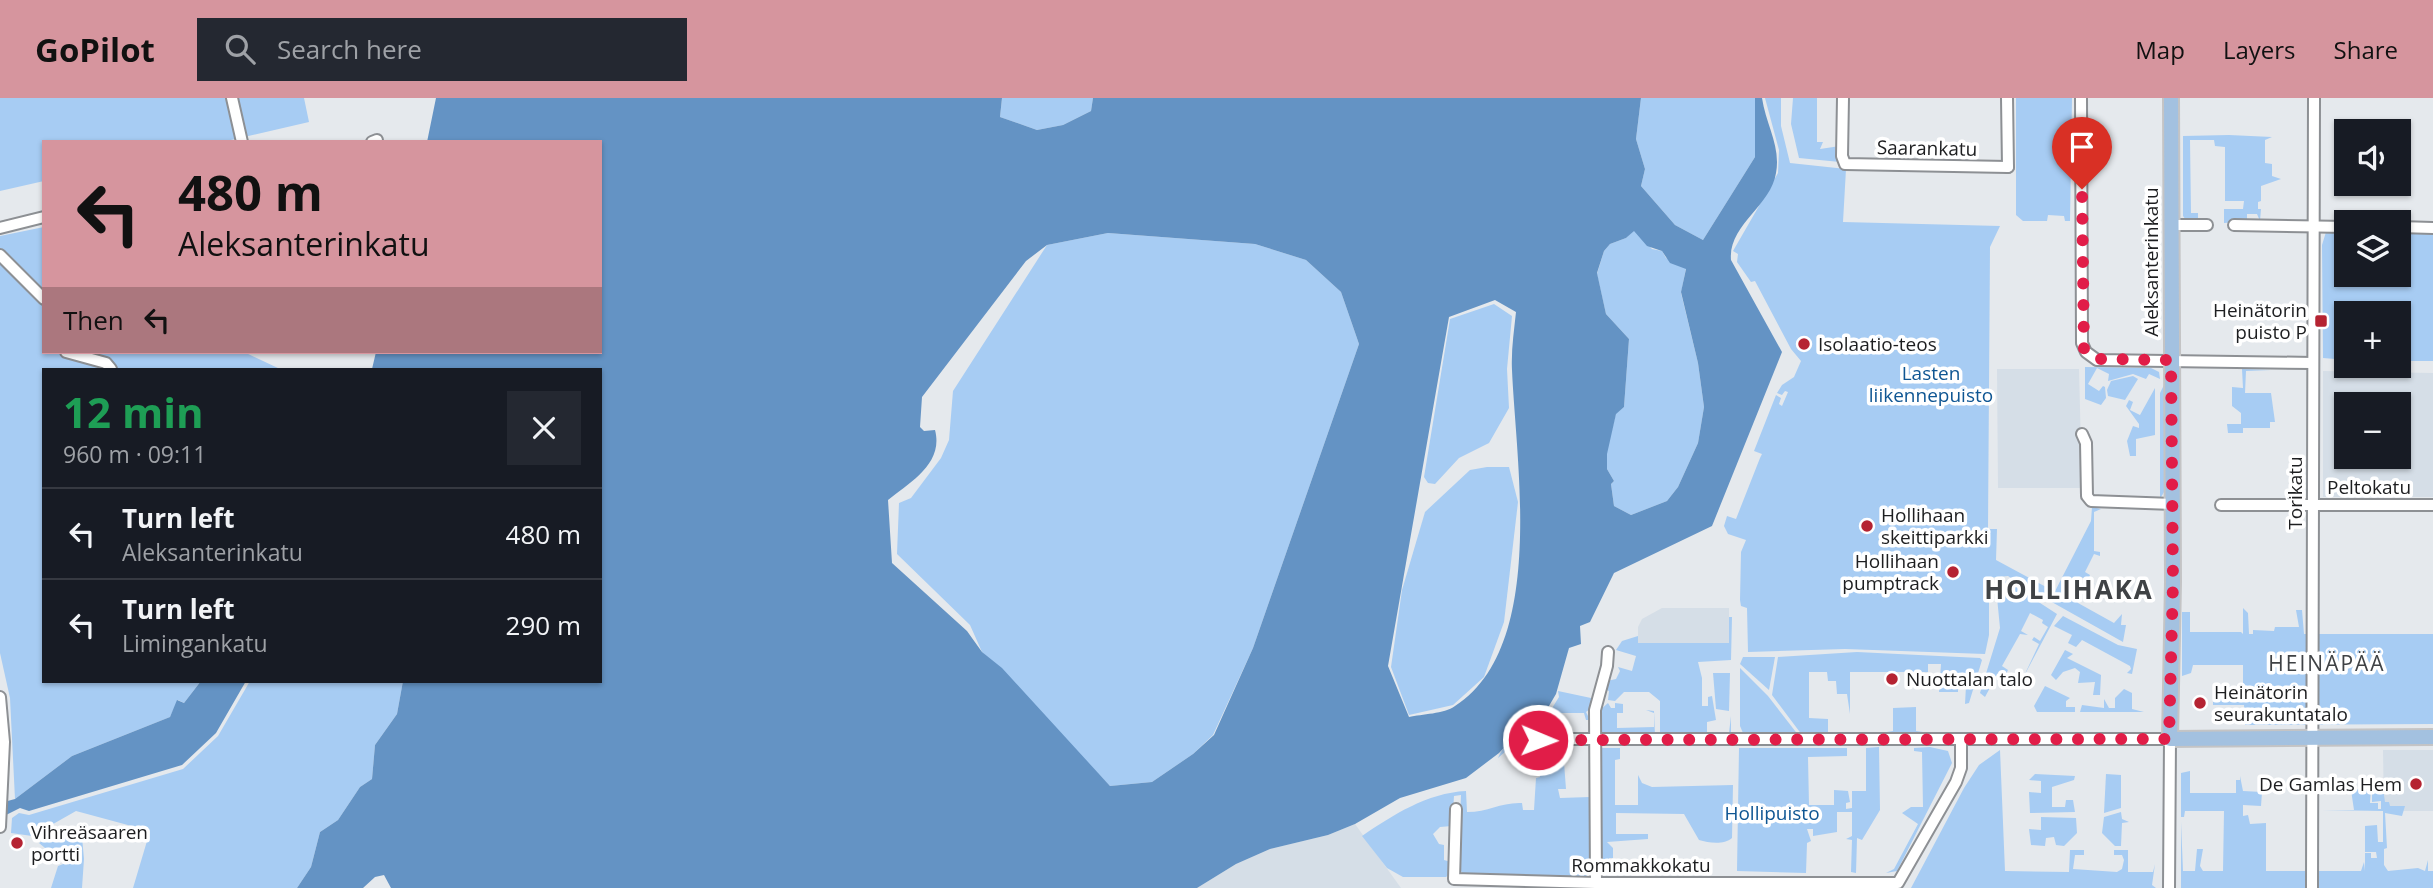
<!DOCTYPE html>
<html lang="en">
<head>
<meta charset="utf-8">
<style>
	body { margin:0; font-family:"Open Sans",sans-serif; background:#242831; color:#f1f3f6; height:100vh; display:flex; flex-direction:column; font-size:26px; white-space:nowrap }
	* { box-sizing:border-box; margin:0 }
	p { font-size:23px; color:#9ea1a6 }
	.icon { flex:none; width:38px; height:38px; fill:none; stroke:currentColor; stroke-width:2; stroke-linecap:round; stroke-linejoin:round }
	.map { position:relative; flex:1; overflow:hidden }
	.panel { position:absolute; left:42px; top:270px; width:560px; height:315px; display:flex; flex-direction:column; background:#171b24; border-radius:0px; box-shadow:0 2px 5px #0004 }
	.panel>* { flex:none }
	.hud { position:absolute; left:42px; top:42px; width:560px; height:214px; border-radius:0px; box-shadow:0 2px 5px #0004; background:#d6959e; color:#111; overflow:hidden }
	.buttons { position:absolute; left:2334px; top:21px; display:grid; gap:14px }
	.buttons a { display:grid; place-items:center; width:77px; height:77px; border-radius:0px; background:#171b24; box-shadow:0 2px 5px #0004; font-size:35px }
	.pin { position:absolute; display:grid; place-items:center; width:60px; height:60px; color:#fff; margin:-72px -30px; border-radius:50% 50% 50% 0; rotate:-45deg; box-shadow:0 0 7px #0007 }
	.pin .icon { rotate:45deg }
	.me { position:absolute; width:77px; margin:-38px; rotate:91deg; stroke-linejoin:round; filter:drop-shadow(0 0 5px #0008) }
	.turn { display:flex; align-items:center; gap:24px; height:147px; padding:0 21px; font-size:32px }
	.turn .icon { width:91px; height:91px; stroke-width:2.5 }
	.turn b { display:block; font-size:49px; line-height:60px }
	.then { display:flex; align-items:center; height:66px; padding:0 21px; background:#0003; gap:14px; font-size:26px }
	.round { display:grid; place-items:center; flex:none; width:74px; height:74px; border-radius:0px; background:#242831 }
	.overview { display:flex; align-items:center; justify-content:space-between; height:119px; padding:0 21px }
	h1 { font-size:42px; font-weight:700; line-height:52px; color:#1e9e55 }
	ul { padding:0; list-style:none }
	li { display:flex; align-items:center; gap:21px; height:91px; padding:0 21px; border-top:2px solid #363941 }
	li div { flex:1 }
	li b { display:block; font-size:26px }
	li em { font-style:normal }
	header { display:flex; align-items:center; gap:42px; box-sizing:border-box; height:98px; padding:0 35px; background:#d6959e; color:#111 }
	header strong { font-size:33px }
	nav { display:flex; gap:38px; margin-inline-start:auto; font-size:24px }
	.search { width:490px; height:63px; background:#242831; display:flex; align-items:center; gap:18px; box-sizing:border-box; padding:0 24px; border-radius:0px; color:#9ea1a6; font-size:26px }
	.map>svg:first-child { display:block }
	.built { fill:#d5dee7; fill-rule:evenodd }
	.green { fill:#a7ccf3 }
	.water { fill:#6493c4; fill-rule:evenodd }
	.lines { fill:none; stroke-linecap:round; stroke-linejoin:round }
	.minor-casing { stroke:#8d9094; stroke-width:14 }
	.major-casing { stroke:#c4c4c5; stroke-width:18 }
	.minor { stroke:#fff; stroke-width:10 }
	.major { stroke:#a3c1e0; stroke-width:14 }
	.route { stroke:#e11d48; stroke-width:12; stroke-dasharray:0 21.6 }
	.poi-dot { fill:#b52332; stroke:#fff; stroke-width:2.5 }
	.labels { text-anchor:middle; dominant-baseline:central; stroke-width:7; stroke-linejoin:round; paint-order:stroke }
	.street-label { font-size:19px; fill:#1d1e20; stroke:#fff }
	.poi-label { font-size:19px; fill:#1d1e20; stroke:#fff; text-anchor:start }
	.park-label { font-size:19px; fill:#0f5693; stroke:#fff }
	.neighbourhood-label { font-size:21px; letter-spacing:2px; fill:#3f4245; stroke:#fff }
	.district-label { font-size:26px; font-weight:bold; letter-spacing:2px; fill:#3f4245; stroke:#fff }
</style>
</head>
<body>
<header>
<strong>GoPilot</strong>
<div class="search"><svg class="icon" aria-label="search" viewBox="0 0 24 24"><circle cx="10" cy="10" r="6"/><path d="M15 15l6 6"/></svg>Search here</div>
<nav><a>Map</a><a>Layers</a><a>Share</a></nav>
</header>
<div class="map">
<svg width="2433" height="790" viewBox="0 0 2433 790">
	<rect width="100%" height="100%" fill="#e5e9ed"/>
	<g class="built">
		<polygon points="1997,271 2079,271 2082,390 1998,390"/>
		<path d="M2323,273L2433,275V399H2323ZM2347,306H2399V359H2347Z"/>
		<polygon points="1662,510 1729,510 1729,561 1638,562 1638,529 1642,521"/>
		<polygon points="2383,652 2433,652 2433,713 2384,713"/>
		<polygon points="1355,726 1401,790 1197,790 1236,766 1270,751 1328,737"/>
	</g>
	<g class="green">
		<polygon points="0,0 304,0 309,24 222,44 44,44 44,83 0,93"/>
		<polygon points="1002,0 1093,0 1091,13 1063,27 1037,32 1000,19"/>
		<polygon points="1641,0 1755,0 1755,59 1703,142 1675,127 1641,88 1645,71 1636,41"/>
		<polygon points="1765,0 1781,0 1781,28 1790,65 1846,71 1843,124 2000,128 1990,149 1988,431 1997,431 1996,462 2048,490 2042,500 2008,478 1989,480 1989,537 1985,556 1845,551 1748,554 1747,510 1741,508 1740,502 1741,454 1746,442 1728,436 1724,428 1727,418 1736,421 1760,360 1762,356 1754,353 1776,297 1781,300 1779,306 1782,308 1788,294 1785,293 1782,297 1777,295 1782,287 1794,279 1801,263 1791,251 1755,183 1751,184 1737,164 1738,156 1733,153 1778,75 1779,52"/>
		<polygon points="1793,0 1817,0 1817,44 1823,44 1820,51 1840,48 1840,64 1799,60 1791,26"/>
		<polygon points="2016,0 2072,0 2070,123 2065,123 2064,118 2048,117 2047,123 2023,123 2016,117"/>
		<polygon points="2229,37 2272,39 2265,42 2265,65 2272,66 2272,78 2281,81 2261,88 2261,103 2258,104 2258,111 2261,111 2260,123 2257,116 2247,116 2247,123 2224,125 2224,111 2243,111 2244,103 2225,103 2225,49 2215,48 2214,42 2190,42 2191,115 2198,115 2198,120 2186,122 2183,118 2183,38"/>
		<polygon points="44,129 44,254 244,254 280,271 44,271 44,583 201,583 184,605 178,602 170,619 72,658 15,701 10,600 0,555 0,138"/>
		<polygon points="1634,132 1652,151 1662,153 1666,160 1686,170 1681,195 1698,265 1704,309 1698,345 1678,389 1667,403 1631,417 1614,408 1611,386 1614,383 1607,371 1606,356 1616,315 1624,309 1629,241 1606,216 1597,176 1604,153 1610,146 1626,140"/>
		<polygon points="2326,134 2347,134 2347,177 2399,177 2399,135 2433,135 2433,263 2399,263 2399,215 2347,215 2347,262 2323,260 2322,147"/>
		<polygon points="1108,135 1255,146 1306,162 1341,194 1359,246 1253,550 1213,637 1193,656 1152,684 1110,688 982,554 970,527 897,456 899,405 911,400 941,360 949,342 953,293 1047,147"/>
		<polygon points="1494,206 1512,218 1507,271 1509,310 1489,345 1459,360 1435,386 1428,385 1424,379 1450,221"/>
		<polygon points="2085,269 2151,270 2159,274 2160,281 2149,276 2146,281 2133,276 2108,283 2109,276 2097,270 2088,286 2099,293 2103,288 2105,289 2106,300 2101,307 2085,301"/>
		<polygon points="2242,271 2271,272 2246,273 2245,295 2271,295 2275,324 2270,324 2270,330 2243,330 2243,335 2228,335 2227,326 2241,326 2241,315 2232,308 2232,289 2243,290"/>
		<polygon points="2133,278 2138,281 2125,302 2108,298 2107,292 2111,283"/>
		<polygon points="2165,285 2164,394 2160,401 2160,295"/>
		<polygon points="2155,290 2155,337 2136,341 2136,358 2130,358 2127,343 2133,328 2139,330 2139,326 2126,308 2129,302 2133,304 2130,312 2140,317"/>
		<polygon points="1487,369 1509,369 1518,404 1504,524 1484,579 1453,607 1409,617 1391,569 1402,492 1425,414 1470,372"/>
		<polygon points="2092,409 2101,411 2094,414 2094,453 2100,454 2100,458 2094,456 2085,474 2090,477 2088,482 2097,487 2081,479 2074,500 2078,505 2114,525 2122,516 2121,527 2126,527 2123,544 2050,503 2091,423"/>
		<polygon points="2000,483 2008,484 2057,516 2023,580 2039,546 2032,542 2034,539 2040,543 2048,529 2042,525 2043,522 2030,515 2021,533 2028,537 2020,536 2002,568 2008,572 2006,576 1999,573 1985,599 1980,595 2000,530 1996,489"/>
		<polygon points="2243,510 2248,515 2249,536 2253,536 2253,532 2274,533 2275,529 2299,529 2296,512 2302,512 2304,536 2433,536 2433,626 2245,627 2244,607 2213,607 2213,588 2243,588 2243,567 2193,567 2191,575 2182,578 2182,514 2190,514 2190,534 2241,534 2243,536"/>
		<polygon points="2063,518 2118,547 2137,551 2132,576 2127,575 2131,571 2130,568 2082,542 2076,549 2068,545 2072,537 2054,528"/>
		<polygon points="1729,519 1732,519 1731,562 1698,564 1702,580 1702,608 1708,608 1708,599 1712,598 1716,622 1707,624 1707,634 1729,635 1731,618 1731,637 1660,638 1660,603 1649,594 1624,594 1615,603 1608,602 1609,593 1604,591 1607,583 1616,581 1620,573 1618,569 1632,573 1636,558 1616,552 1622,543 1638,538 1638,545 1729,545"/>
		<polygon points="2065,552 2073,556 2067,560 2101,577 2100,597 2093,597 2095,584 2078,585 2080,574 2075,570 2063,574 2056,582 2051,577"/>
		<polygon points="1857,554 1980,560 1982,562 1969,605 1965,606 1966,588 1958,588 1958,594 1939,594 1941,566 1928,566 1928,574 1850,574 1850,616 1847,596 1837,596 1836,583 1828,583 1827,574 1809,574 1809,620 1828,621 1828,634 1834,634 1834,638 1802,637 1772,597 1778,559"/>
		<polygon points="1743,559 1775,559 1769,592 1740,566"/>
		<polygon points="1740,570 1768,598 1799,638 1743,635 1740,628"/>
		<polygon points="1713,575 1730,575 1729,613 1716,611"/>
		<polygon points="250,583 403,583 397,616 375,647 372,681 360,689 338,722 320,734 311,769 297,790 133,790 150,733 76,713 32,738 11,735 12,720 19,715 29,717 183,671 218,638"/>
		<polygon points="2045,588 2070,600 2066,603 2066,609 2075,609 2075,614 2037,614 2034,608"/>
		<polygon points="2124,591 2132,595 2132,611 2144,614 2080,614 2082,607 2104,610 2104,601 2109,610 2115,610 2115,600"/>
		<polygon points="1558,593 1591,600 1591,610 1586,614 1590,622 1586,622 1584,615 1549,615 1559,599"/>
		<polygon points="1608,605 1611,610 1615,610 1615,605 1623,606 1623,615 1617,615 1617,630 1654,629 1654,615 1646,612 1654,613 1655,638 1601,637 1599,635 1599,613"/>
		<polygon points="1916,609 1916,633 1923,634 1923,637 1887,637 1887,634 1893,633 1893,610"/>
		<path d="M1546,620L1542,634L1521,645L1519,653H1506L1498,660C1506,639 1529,630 1546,620Z"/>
		<polygon points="1879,649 1880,712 1862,742 1857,740 1856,775 1851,774 1852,742 1846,741 1852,738 1852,714 1837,714 1837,734 1813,738 1813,731 1807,731 1811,743 1807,745 1806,775 1737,773 1739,650 1847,650 1847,658 1808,659 1809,707 1834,707 1834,692 1848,693 1850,704 1846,705 1846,711 1852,710 1852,693 1866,693 1866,650"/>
		<polygon points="1930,649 1948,653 1952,665 1897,773 1886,775 1894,771 1918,726 1902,715 1911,709 1923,709 1922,654 1914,653 1914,650"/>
		<path d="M1533,650L1563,651L1566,691H1558L1560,700L1590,699L1591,772L1586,779L1466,780L1458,769L1461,697L1454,698L1452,728L1440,729L1433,736L1439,746L1444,747V762L1451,764V775L1446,779H1403L1387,770L1362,738C1393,717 1427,695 1466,693L1467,714C1489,714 1501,704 1522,705L1523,712H1534L1536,680L1540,679V655L1530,654Z"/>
		<path d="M1598,650H1620V661L1615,662V707H1638V677L1642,685L1652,689L1733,687L1732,740C1724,747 1709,745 1699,742L1684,716L1616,715V736H1648V741L1607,744L1613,750V760H1609L1610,776L1605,775L1600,769Z"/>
		<polygon points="2000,652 2005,773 2069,774 2070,752 2084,752 2084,757 2075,757 2073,771 2117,774 2122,771 2124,762 2122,757 2114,757 2114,752 2128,752 2128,774 2153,774 2155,766 2152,787 2156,790 1911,790 1964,690 1979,667"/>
		<polygon points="2190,673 2190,695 2236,695 2236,682 2240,682 2240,678 2243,693 2262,694 2261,708 2243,707 2243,718 2248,717 2250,726 2266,725 2266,773 2361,773 2364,764 2365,773 2365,755 2371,755 2371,760 2377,760 2376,754 2365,754 2365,728 2377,727 2378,744 2383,744 2383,713 2322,712 2354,712 2351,692 2371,690 2370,705 2378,705 2378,711 2381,711 2381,703 2372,704 2372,690 2383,691 2385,704 2389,704 2390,708 2405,708 2402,718 2385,715 2387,750 2384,751 2384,767 2388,773 2418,770 2425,773 2428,762 2428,773 2433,773 2433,790 2181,790 2181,724 2183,773 2195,773 2197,751 2203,751 2200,768 2203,773 2223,773 2224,713 2185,713 2184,719 2181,719 2181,675"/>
		<polygon points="2035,676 2075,678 2074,682 2052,689 2052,709 2065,709 2066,702 2073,702 2075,714 2030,715 2029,694 2041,695 2041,683 2029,682"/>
		<polygon points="2106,676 2121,677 2121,710 2104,715"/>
		<polygon points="2121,714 2122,721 2129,724 2122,725 2121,748 2115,748 2102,735 2104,719"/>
		<polygon points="2041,719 2076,720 2077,735 2064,748 2056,747 2054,739 2046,740 2045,748 2031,747 2029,731 2041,732"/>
		<polygon points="67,730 82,739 84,761 82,790 51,790 58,768 76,761 73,752 56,759 39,745"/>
	</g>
	<g class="water">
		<path d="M436,0H1002L1000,19L1037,32L1063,27L1091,13L1093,0H1641L1636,41L1645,71L1641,88L1675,127L1703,142L1755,59V0H1762C1766,27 1781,48 1776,75C1771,108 1728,127 1731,162L1782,254L1712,428L1614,475L1590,524L1580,528L1581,546L1569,550L1556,596L1546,613L1537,622L1525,627L1499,655L1466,680L1400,700L1355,726L1328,737L1270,751L1236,766L1197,790H391L384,777L375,779L363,790H297L311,769L320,734L338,722L360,689L372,681L375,647L397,616L403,583H600V271H372L376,254H600V44H427ZM1634,133L1647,148L1662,153L1670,165L1686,171L1681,194L1698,265L1704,309L1698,345L1678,389L1667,403L1631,417L1614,408L1611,386L1614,383L1607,371V356L1616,316L1624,309L1629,241L1606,216L1597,175L1604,153L1610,146L1626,140ZM1108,135L1255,146L1306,162L1341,194L1359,246L1253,550L1214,637L1193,656L1152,684L1110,688L1002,570L982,554L967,533L892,465L888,402C909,385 944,366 935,332L924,333L920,329L922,299L1026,163L1047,147ZM1495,202L1516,214C1514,233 1511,253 1512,272C1516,366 1547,549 1455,608C1444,616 1422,616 1409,619L1388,568L1449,219Z"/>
		<polygon points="201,583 246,583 216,635 182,667 29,713 20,710 0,720 0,705 15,701 72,658 170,619 177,602 184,605"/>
	</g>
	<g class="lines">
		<g class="minor-casing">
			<g id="minor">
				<polyline points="232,0 242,44"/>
				<polyline points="1843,0 1842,58 1845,66 2008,69"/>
				<polyline points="2007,0 2008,69"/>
				<polyline points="2081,0 2082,245 2086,254 2097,262 2313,265"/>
				<polyline points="372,44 377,42"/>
				<polyline points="2170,127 2207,127"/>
				<polyline points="2234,127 2347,129"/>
				<polyline points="2399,129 2433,130"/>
				<polyline points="0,130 44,119"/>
				<polyline points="0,157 44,201"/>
				<polyline points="66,254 106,265 111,271"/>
				<polyline points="2082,336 2086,345 2087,398 2091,403 2173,406"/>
				<polyline points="2221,407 2433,407"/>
				<polyline points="0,599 4,644 0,729"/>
				<polyline points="1538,641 2170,641 2169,790"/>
				<polyline points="1456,711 1454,781 1596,785 1898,785 1956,684 1961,670 1961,641"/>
				<polyline points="1596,785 1595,612 1607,568 1608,554"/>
				<polyline points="2312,790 2314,0"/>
			</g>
		</g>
		<g class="major-casing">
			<polyline id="major" points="2171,0 2173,484 2170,641 2433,639"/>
		</g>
		<use href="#minor" class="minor"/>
		<use href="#major" class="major"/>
	</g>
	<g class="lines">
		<polyline class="route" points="1538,642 2169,641 2173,484 2171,262 2097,261 2084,252 2082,91"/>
	</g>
	<g class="poi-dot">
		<rect x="2314" y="216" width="14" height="14" rx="3.5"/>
		<circle cx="1804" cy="246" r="7"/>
		<circle cx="1867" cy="428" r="7"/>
		<circle cx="1953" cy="474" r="7"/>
		<circle cx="1892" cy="581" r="7"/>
		<circle cx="2200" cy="605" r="7"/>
		<circle cx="2416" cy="686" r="7"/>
		<circle cx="17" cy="745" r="7"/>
	</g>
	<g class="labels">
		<g class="street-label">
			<text transform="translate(1927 50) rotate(1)">Saarankatu</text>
			<text transform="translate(2151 164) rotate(-90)">Aleksanterinkatu</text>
			<text x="2369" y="389">Peltokatu</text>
			<text transform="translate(2295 395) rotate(-90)">Torikatu</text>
			<text x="1641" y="767">Rommakkokatu</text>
		</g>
		<g class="poi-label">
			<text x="2307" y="212" text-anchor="end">Heinätorin<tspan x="2307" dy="22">puisto P</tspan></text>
			<text x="1818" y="246">Isolaatio-teos</text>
			<text x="1881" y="417">Hollihaan<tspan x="1881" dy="22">skeittiparkki</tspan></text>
			<text x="1939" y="463" text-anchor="end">Hollihaan<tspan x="1939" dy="22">pumptrack</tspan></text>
			<text x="1906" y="581">Nuottalan talo</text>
			<text x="2214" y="594">Heinätorin<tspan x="2214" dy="22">seurakuntatalo</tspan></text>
			<text x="2402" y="686" text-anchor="end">De Gamlas Hem</text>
			<text x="31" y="734">Vihreäsaaren<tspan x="31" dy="22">portti</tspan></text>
		</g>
		<g class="park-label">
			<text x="1931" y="275">Lasten<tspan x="1931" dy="22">liikennepuisto</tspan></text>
			<text x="1772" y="715">Hollipuisto</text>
		</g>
		<g class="neighbourhood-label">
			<text x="2327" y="565">HEINÄPÄÄ</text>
		</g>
		<g class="district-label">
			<text x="2069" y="491">HOLLIHAKA</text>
		</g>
	</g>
</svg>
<div class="buttons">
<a><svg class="icon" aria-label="sound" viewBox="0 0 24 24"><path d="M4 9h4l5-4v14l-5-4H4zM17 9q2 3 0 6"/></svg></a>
<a><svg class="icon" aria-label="layers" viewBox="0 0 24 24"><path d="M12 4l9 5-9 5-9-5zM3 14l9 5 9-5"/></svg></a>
<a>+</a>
<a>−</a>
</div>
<div class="pin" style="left:2082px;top:91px;background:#d93025"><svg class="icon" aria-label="arrive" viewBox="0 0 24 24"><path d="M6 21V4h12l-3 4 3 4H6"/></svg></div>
<svg class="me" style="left:1538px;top:642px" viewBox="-20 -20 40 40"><circle r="17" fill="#e11d48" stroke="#fff" stroke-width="3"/><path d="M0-11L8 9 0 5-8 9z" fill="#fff"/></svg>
<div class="hud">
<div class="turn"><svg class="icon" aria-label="left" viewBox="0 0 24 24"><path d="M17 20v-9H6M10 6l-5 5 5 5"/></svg><div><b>480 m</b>Aleksanterinkatu</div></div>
<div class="then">Then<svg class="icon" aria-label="left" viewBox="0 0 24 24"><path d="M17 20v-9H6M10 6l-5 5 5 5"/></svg></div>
</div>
<section class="panel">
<div class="overview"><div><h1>12 min</h1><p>960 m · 09:11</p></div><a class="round"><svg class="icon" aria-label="close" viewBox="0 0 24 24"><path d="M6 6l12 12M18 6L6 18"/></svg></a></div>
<ul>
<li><svg class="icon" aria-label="left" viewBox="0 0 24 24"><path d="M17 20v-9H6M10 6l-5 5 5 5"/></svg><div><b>Turn left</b><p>Aleksanterinkatu</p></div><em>480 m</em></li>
<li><svg class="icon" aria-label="left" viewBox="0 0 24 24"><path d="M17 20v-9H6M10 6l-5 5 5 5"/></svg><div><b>Turn left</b><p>Limingankatu</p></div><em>290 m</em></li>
</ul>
</section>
</div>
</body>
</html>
